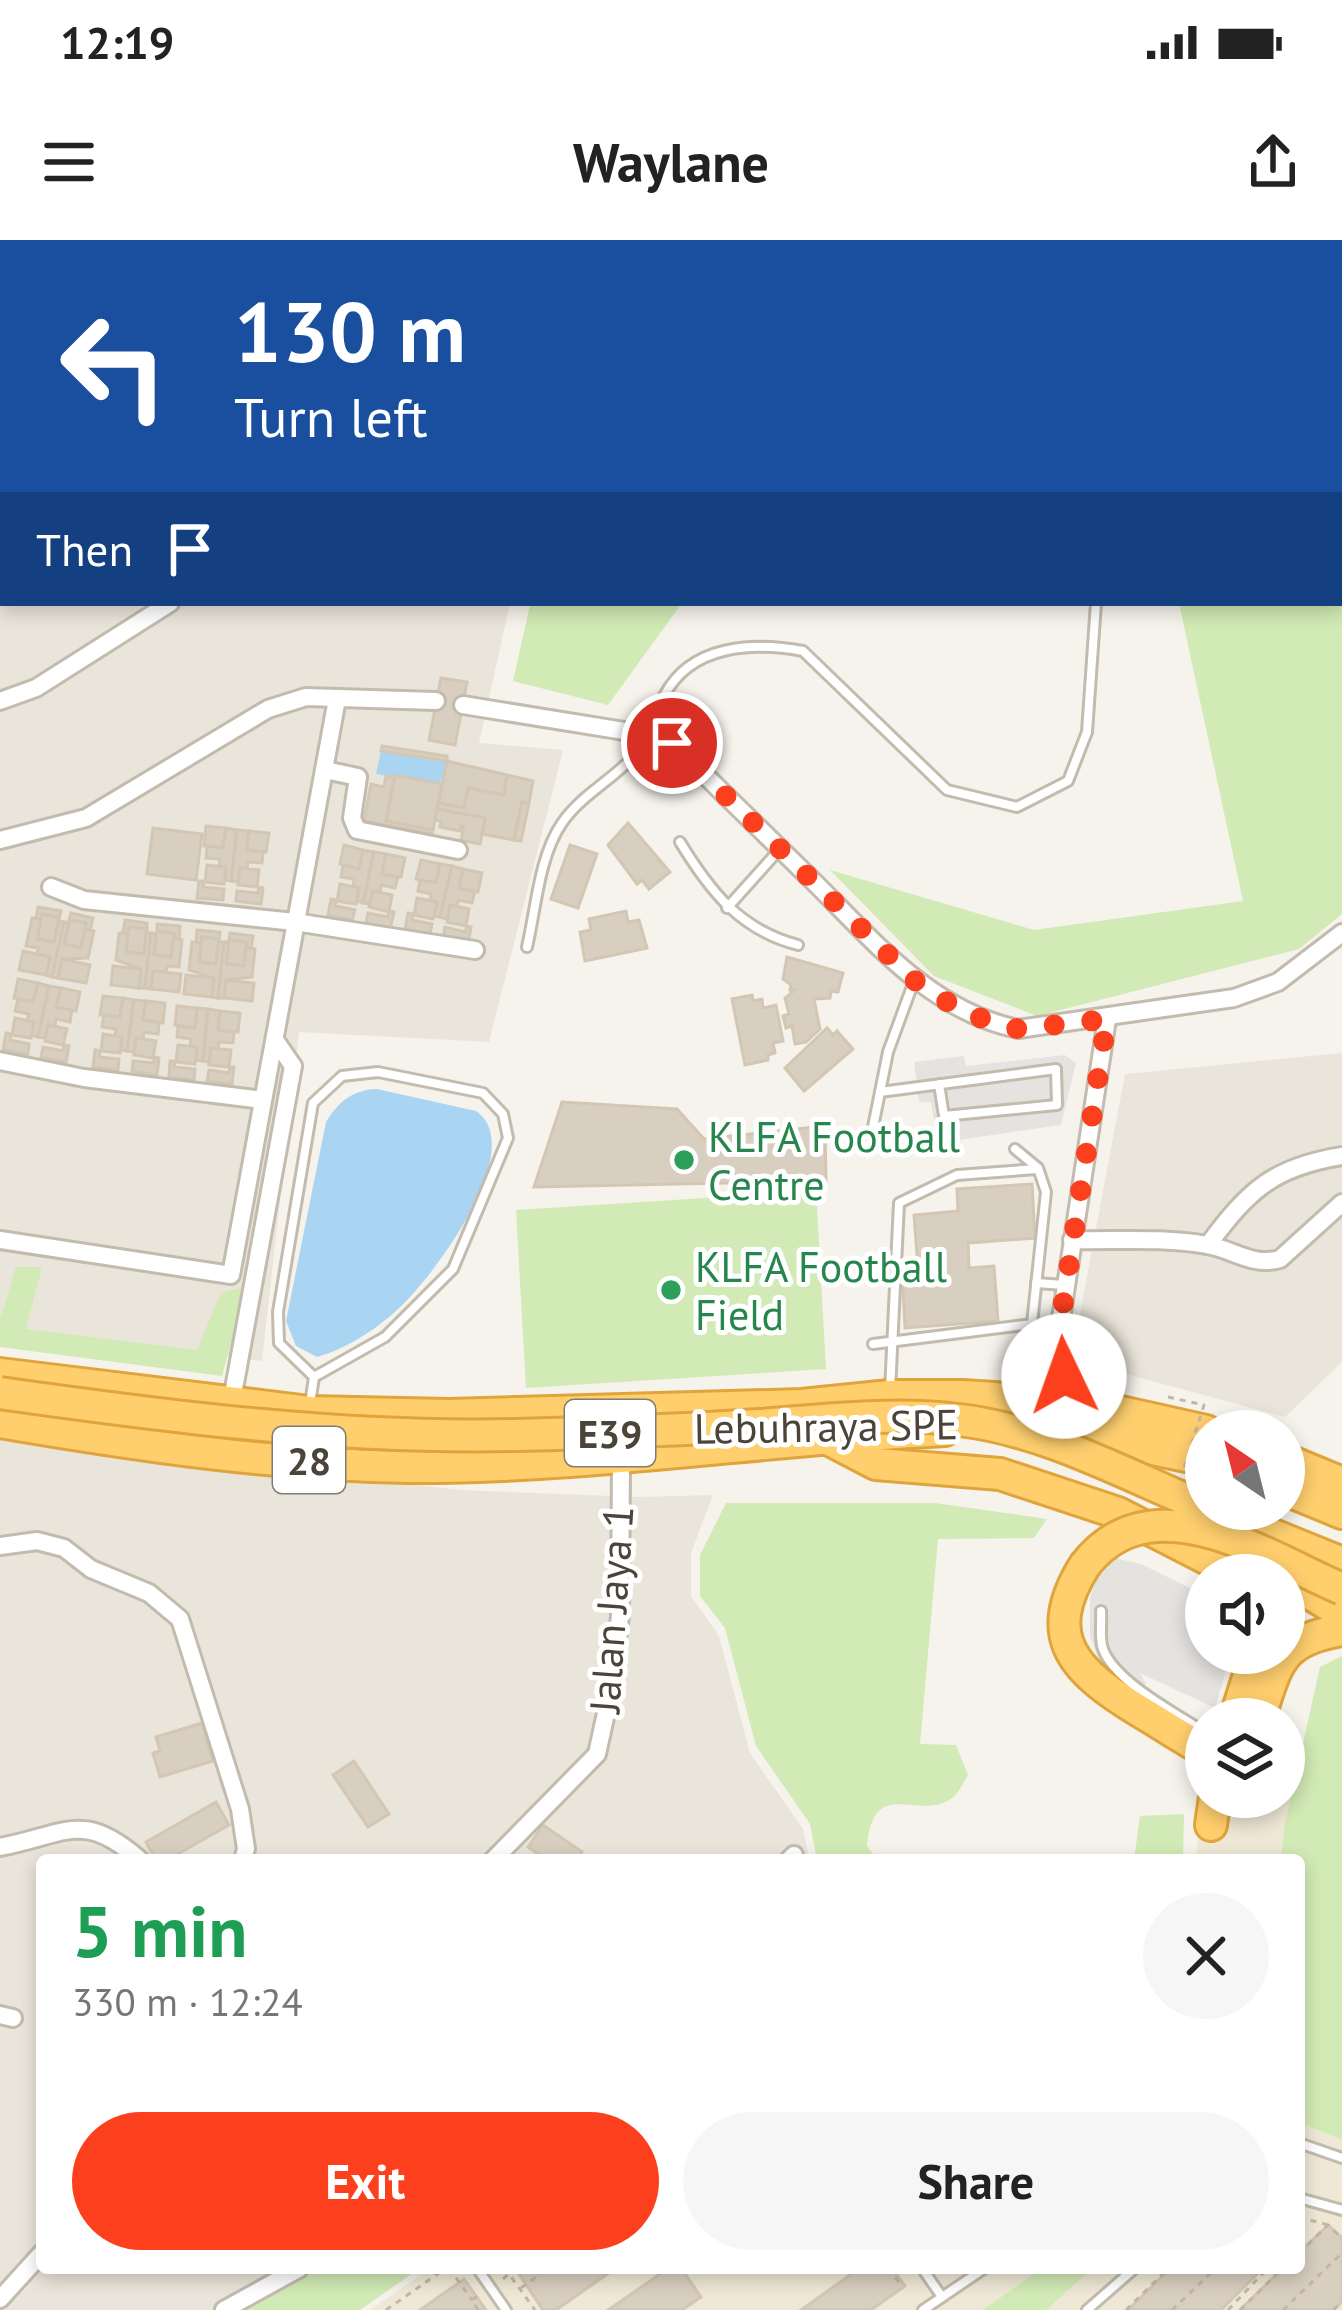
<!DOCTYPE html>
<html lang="en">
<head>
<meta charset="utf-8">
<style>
	body { margin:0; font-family:"PT Sans",sans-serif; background:#f6f6f6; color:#222; height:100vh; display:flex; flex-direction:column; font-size:45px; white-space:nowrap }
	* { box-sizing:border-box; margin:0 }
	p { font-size:39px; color:#767676 }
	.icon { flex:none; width:66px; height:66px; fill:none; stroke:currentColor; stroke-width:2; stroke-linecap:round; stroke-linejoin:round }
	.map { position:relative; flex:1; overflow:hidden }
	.panel { position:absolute; left:36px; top:1614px; width:1269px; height:420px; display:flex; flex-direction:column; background:#fff; border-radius:12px; box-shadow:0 6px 18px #0003 }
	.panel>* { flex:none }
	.hud { position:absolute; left:0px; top:0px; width:1344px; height:366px; box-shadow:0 6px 18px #0003; background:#1a4fa0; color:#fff; overflow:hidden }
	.needle { width:78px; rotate:325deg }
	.controls { position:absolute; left:1185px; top:1170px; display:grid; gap:24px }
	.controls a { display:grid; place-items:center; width:120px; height:120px; border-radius:50%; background:#fff; box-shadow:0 6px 18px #0003; font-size:60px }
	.pin { position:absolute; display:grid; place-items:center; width:102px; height:102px; color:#fff; margin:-51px; border:6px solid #fff; border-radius:50%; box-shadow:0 3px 12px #0007 }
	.me { position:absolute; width:132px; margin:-66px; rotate:357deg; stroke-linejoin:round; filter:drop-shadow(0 0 9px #0008) }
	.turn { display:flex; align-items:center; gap:42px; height:252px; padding:0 36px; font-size:54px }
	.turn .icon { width:156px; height:156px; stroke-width:2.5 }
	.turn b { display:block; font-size:84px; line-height:102px }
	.then { display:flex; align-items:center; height:114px; padding:0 36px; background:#0003; gap:24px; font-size:45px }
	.round { display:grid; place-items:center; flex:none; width:126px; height:126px; border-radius:63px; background:#f6f6f6 }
	.summary { display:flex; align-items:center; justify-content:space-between; height:204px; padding:0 36px }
	h1 { font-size:72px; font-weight:700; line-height:90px; color:#1e9e55 }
	.primary-button { display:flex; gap:24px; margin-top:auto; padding:24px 36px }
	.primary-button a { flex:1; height:138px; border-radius:72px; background:#fc3f1d; color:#fff; font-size:48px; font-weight:700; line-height:138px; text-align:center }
	.primary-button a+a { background:#f6f6f6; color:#222 }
	.status { display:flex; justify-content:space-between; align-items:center; height:84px; padding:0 60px; background:#fff; direction:ltr }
	.status svg { height:33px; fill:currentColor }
	header { display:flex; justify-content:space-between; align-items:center; height:156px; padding:0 36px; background:#fff; font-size:54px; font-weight:700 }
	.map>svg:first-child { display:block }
	.residential { fill:#eae5da }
	.education { fill:#efe8d6 }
	.green { fill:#d2eab5 }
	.parking { fill:#e5e3e0 }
	.water { fill:#a9d4f2 }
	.building { fill:#d8cfc1; stroke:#d3c7b4; stroke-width:3 }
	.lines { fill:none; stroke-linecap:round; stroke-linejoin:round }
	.lane-casing { stroke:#c2bbae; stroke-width:14 }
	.street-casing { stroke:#c2bbae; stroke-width:22 }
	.highway-casing { stroke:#e0a43c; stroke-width:36 }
	.path { stroke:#c4b79f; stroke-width:3; stroke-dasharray:6 6; stroke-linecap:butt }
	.lane { stroke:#fff; stroke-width:8 }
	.street { stroke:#fff; stroke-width:16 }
	.highway { stroke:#ffcf6e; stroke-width:30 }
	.highway-bridge-casing { stroke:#e0a43c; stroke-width:36; stroke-linecap:butt }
	.path-bridge { stroke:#c4b79f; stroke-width:3; stroke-dasharray:6 6; stroke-linecap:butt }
	.highway-bridge { stroke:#ffcf6e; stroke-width:30 }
	.route { stroke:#fc3f1d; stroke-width:21; stroke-dasharray:0 37.8 }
	.leisure-dot { fill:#2e9e5b; stroke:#fff; stroke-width:4.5 }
	.labels { text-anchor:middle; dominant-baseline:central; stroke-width:10; stroke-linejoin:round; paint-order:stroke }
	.shield { fill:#fff; stroke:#817c74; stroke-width:3 }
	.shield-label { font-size:39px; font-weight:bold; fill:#4b4439 }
	.leisure-label { font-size:42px; fill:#27864d; stroke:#fff; text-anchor:start }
	.street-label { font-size:42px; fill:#4b4439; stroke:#fff }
</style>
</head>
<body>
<div class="status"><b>12:19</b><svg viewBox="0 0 49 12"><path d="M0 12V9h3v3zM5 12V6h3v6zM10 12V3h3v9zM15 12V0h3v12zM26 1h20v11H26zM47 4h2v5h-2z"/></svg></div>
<header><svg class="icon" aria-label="menu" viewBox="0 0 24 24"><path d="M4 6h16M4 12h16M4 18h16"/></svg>Waylane<svg class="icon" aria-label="share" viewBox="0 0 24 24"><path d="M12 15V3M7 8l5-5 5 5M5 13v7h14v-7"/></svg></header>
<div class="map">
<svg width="1342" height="2070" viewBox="0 0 1342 2070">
	<rect width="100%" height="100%" fill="#f6f3ec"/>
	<g class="residential">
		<polygon points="0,0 141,3 3,3 3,363 510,363 479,503 563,510 489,802 299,792 262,1121 0,1091"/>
		<polygon points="148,0 549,0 142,3"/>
		<polygon points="1342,813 1342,1122 1285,1177 1115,1131 1074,1106 1125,834"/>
		<polygon points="0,1197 460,1250 637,1257 713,1255 691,1313 691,1356 719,1396 750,1513 803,1589 810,1620 42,1620 42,2028 309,2028 235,2070 0,2070"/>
	</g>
	<g class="education">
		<polygon points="1201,1484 1206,1485 1206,1557 1284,1557 1284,1500 1305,1504 1284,1589 1281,1620 1197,1620"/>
		<polygon points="1299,1867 1303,1884 1342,1900 1342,2070 370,2070 431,2028 1299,2028"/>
	</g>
	<g class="green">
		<polygon points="562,0 1342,0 1342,674 1299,709 1037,776 934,736 830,630 1034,690 1243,661 1179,363 1341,363 1341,3"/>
		<polygon points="537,363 682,363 608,465 513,441 530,365"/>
		<polygon points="816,951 826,1129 526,1148 516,970"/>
		<polygon points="16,1027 42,1027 26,1089 197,1110 221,1053 246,1046 222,1136 0,1107 0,1080"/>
		<path d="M726,1263H935L1047,1279L1034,1298L938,1299L920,1504L956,1505L968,1535C963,1543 959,1553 952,1558C918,1583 874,1534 867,1606L878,1620H821L816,1615L810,1584L756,1506L725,1388L700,1356V1315Z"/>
		<polygon points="1342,1416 1342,1900 1303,1884 1299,1867 1299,1620 1281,1620 1284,1589 1320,1427"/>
		<polygon points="1184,1574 1183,1620 1134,1620 1140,1576"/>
		<polygon points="321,2028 420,2028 360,2070 247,2070"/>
		<polygon points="1042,2028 1093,2028 1046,2070 983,2070"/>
	</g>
	<g class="parking">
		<polygon points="1065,815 1076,823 1061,885 938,903 931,862 919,862 914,822 964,816 966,826"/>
		<polygon points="1114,1318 1141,1324 1206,1356 1206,1413 1231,1413 1215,1468 1140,1433 1146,1444 1137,1458 1110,1433 1097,1415 1090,1396 1090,1358 1096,1339"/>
	</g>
	<g class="water">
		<polygon points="381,511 447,521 440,543 376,534"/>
		<path d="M377,849L476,871C530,908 432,1039 397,1070C375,1090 346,1109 317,1117L296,1106L286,1081L326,882C339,861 353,850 377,849Z"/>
	</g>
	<g class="building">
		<polygon points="3,259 3,311 0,313 0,260"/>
		<polygon points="441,438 467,442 455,505 429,500"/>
		<polygon points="382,506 447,516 447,521 381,511"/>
		<polygon points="447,521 507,535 504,555 468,548 464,568 438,563"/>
		<polygon points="395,535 442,544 433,590 386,581"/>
		<polygon points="507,535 533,541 529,563 522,562 514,600 482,594 485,578 437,569 438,563 464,568 468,548 504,555"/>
		<polygon points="386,536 394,538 386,581 433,590 432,594 364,581 371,544 384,547"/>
		<polygon points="522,562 529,563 521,601 514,600"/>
		<polygon points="437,569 485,578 480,604 461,600 464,587 461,586 460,591 440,587 441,581 435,580"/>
		<polygon points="628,583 670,632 649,649 642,640 637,644 608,605"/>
		<polygon points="206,586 226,588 223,608 204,606"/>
		<polygon points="153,588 202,594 196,640 147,634"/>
		<polygon points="226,588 237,590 231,641 225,640 226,627 219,626 220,619 206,618 207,606 223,608"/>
		<polygon points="237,590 249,591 247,610 263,612 262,623 248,622 247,629 240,628 238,642 231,641"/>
		<polygon points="249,591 269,593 266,612 247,610"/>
		<polygon points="344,605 363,610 359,629 340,624"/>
		<polygon points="570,605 597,614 578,668 551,659"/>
		<polygon points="363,610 374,612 363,663 357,661 359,648 353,646 354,639 341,637 343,625 359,629"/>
		<polygon points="374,612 386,614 382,634 398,637 395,648 381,645 380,652 373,651 370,664 363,663"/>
		<polygon points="386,614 405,618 401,637 382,634"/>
		<polygon points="421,620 440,624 436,643 416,639"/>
		<polygon points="440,624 452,626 440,677 434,676 437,662 430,661 431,654 418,651 420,640 436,643"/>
		<polygon points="207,625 226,627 224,644 205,642"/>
		<polygon points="452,626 463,629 459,648 475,651 472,663 458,660 457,667 450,665 447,679 440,677"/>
		<polygon points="240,628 259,630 257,647 238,645"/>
		<polygon points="463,629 482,633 478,652 459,648"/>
		<polygon points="199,641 204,641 203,647 224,649 223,660 197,658"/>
		<polygon points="340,644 359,648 356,664 337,661"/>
		<polygon points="259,647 263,648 261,664 236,661 237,651 258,653"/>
		<polygon points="373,651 392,655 389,672 369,667"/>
		<polygon points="417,658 437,662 433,679 414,675"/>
		<polygon points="331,659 336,660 335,666 355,670 352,680 328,675"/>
		<polygon points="450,665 469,669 466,686 447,682"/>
		<polygon points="38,667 61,671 59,678 42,674 41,680 36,679"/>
		<polygon points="389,671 394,672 390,689 366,683 368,673 388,677"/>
		<polygon points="626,671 628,682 639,680 647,708 585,721 580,692 591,690 589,679"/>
		<polygon points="71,673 93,678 90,690 85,689 86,683 69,680"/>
		<polygon points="408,673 413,674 412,680 432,684 430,695 405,690"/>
		<polygon points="42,674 59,678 54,702 37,699"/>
		<polygon points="32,678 41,680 37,699 54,702 59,681 64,682 52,737 46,735 50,717 37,714 38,708 26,706"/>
		<polygon points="69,680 86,683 81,708 64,704"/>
		<polygon points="125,680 147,683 147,689 129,687 128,693 123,693"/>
		<polygon points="64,682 69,683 64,704 81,708 85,689 94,691 88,718 62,719 58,738 52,737"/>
		<polygon points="157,684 180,686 179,699 174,698 174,693 157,691"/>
		<polygon points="467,686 471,687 468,703 443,698 445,687 465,692"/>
		<polygon points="129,687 147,689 144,714 126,712"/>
		<polygon points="197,690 220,692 219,699 202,697 201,703 196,702"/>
		<polygon points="157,691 174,693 171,717 154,715"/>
		<polygon points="119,693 128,693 126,712 144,714 146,693 151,693 145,748 139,748 141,729 116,720"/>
		<polygon points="151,693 156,694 154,715 171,717 174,698 182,700 179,727 167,726 166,732 153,731 151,749 145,748"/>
		<polygon points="230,693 253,696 251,708 246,708 247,702 229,700"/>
		<polygon points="202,697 219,699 216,724 199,722"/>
		<polygon points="229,700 247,702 244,726 226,724"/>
		<polygon points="192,702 201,703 199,722 216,724 219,702 224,702 218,758 212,757 214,738 189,730"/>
		<polygon points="224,702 229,703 226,724 244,726 246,708 255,709 252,737 226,740 224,758 218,758"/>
		<polygon points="23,711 50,717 46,735 19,730"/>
		<polygon points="787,717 843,733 838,752 831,751 830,758 814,759 820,789 806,802 795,804 792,786 786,788 783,776 789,774 785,758 795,750 790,750 791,745 783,739"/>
		<polygon points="62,719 90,725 86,743 58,738"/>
		<polygon points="113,726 141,729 139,748 111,745"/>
		<polygon points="153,731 181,734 179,752 151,749"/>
		<polygon points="186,735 214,738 212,757 184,754"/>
		<polygon points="18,739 38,743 33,762 14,758"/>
		<polygon points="226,740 254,743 252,761 224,758"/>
		<polygon points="38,743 49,746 38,797 31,795 34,782 27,781 29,774 15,771 18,759 33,762"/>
		<polygon points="49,746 61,748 56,767 72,770 70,782 56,779 55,786 48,785 45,798 38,797"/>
		<polygon points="61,748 80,752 76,771 56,767"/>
		<polygon points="752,755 753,761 762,759 763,768 776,765 783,801 773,803 775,813 768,815 768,820 745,825 732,759"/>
		<polygon points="103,756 123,758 120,777 100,775"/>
		<polygon points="123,758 134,760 127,811 120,810 122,797 115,796 116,789 102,787 104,775 120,777"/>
		<polygon points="134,760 146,761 143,780 159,782 158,794 144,792 143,799 136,798 134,812 127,811"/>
		<polygon points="146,761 165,763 163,783 143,780"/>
		<polygon points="177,766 197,768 195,788 175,785"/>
		<polygon points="197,768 208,769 203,821 196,820 197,807 190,806 191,799 177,797 178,786 195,788"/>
		<polygon points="208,769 220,771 218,790 234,792 233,803 219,802 218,809 211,808 209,822 203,821"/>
		<polygon points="220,771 240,773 238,792 218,790"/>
		<polygon points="15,778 34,782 31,798 12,795"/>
		<polygon points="48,785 67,789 63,805 45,801"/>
		<polygon points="827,788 833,795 837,791 853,809 804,851 785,828"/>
		<polygon points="6,793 11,794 10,800 29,804 28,814 3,810"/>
		<polygon points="103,794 122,797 120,813 101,811"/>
		<polygon points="136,798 156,801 153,818 134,815"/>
		<polygon points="64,805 69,806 66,822 41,817 43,807 63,811"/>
		<polygon points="178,805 197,807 195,824 176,822"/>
		<polygon points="211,808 231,810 229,827 209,825"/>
		<polygon points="95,810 100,811 99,817 119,819 118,830 93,827"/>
		<polygon points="154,817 159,818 157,835 132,831 133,821 154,823"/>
		<polygon points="170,821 175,821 174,827 195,829 194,840 169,837"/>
		<polygon points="230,827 234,827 232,844 207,841 209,830 229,833"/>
		<polygon points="562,862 677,869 704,899 825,886 826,941 534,947"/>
		<polygon points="1032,944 1035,998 968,1003 969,1028 994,1026 998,1081 905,1088 902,1029 918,1028 914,975 958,971 957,949"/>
		<polygon points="202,1483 213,1521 160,1537 153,1513 160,1511 156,1497"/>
		<polygon points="354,1521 389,1574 368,1587 333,1535"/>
		<polygon points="216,1562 229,1585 167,1620 156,1620 146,1602"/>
		<polygon points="543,1585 582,1612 577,1620 547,1620 528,1607"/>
		<polygon points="1328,1985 1342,1998 1342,2062 1333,2070 1240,2070 1283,2028 1299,2028 1299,2013"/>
		<polygon points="515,2028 616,2028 556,2070 543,2070"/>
		<polygon points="669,2028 681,2028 701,2057 682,2070 608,2070"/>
		<polygon points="860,2028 892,2028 905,2046 871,2070 801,2070"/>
		<polygon points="1171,2028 1263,2028 1221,2070 1128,2070"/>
		<polygon points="464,2039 486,2070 420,2070"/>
	</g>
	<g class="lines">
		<g class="lane-casing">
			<g id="lane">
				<path d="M680,602C710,651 740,690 798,705"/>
				<polyline points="727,668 778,611"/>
				<path d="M527,707C536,669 539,616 562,583C581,555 614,539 636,514C651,497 654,475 664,456C691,404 753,402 803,411L947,550L1017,567L1068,541L1087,492L1096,363"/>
				<polyline points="880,852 1056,829 1057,865 944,876 939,844"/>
				<polyline points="869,907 888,812 914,741"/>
				<polyline points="1036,1043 1064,1045"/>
				<polyline points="873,1104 1032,1084 1046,952 1038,928 1015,909"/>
				<polyline points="890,1151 899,963 957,935 1037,929"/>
				<polyline points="310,1164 314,1137 385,1097 453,1029 508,898 503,874 483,853 378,832 342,836 313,863 278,1072 279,1103 314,1137"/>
				<path d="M1101,1371C1102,1382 1099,1399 1103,1409C1115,1442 1177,1474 1206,1493"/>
				<polyline points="1299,1903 1342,1918"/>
				<polyline points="1299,1958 1342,1970"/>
				<polyline points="477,2028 506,2070"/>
				<polyline points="922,2028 942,2057"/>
				<polyline points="923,2070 985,2028"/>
				<polyline points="1087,2070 1135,2028"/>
			</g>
		</g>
		<g class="street-casing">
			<g id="street">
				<polyline points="0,211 3,209"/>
				<polyline points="0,461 36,448 170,363"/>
				<path d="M463,465L649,495L672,503C719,549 765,594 812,640C873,700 930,771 1018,789L1234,758L1278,742L1342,693"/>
				<polyline points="325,530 358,537 352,578 357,590 458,610"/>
				<polyline points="0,600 86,578 268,469 306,457 436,461"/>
				<polyline points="51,647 84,660 295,682 475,710"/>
				<polyline points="0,821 84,838 263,860"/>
				<polyline points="0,1000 231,1035 337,459"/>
				<path d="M1072,1000C1115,1001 1164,997 1207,1005C1233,1009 1252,1027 1280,1019L1342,963"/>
				<path d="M1208,1005C1249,950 1273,927 1342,916"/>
				<polyline points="1015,1158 1049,1125 1056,1111"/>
				<polyline points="1083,1163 1059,1129 1056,1111 1107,779"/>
				<polyline points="231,1165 293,826 275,800"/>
				<polyline points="0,1306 37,1301 64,1308 91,1329 149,1353 180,1379 240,1569 246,1609 243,1620"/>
				<path d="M0,1607C65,1595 82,1569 140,1620"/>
				<polyline points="493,1620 597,1514 612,1446 620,1376 621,1219"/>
				<polyline points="789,1620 794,1615"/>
				<polyline points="0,1775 13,1778"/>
				<polyline points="0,2059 42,2013"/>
				<polyline points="224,2070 300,2028"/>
			</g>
		</g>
		<g class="highway-casing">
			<g id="highway">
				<polyline points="0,1134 309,1172 449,1175 802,1165 890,1156 963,1156 1085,1164 1206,1191"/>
				<path d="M0,1182C135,1205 271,1225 408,1227C588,1228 766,1199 945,1190"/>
				<polyline points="1035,1193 1085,1195 1206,1220"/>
				<polyline points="830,1200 876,1224 1000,1234 1118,1273 1239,1335"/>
				<polyline points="1284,1219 1342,1243"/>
				<polyline points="1284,1249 1342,1273"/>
				<polyline points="1209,1269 1342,1323"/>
				<path d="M1085,1325C1038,1399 1077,1433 1141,1472C1163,1485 1184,1499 1206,1511"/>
				<polyline points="1284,1338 1342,1373"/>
				<polyline points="1235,1479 1256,1413"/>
				<path d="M1259,1479C1277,1424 1279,1400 1342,1390"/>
				<polyline points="1211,1585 1215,1557"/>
			</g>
		</g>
		<g class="path">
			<polyline points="1299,1977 1328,1985"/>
			<polyline points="1299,2013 1328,1985 1342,1998"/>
			<polyline points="449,2028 472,2060"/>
			<polyline points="888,2028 900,2044"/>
			<polyline points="503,2039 509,2034 535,2070"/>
			<polyline points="521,2048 549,2028"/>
			<polyline points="386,2070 446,2028"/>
			<polyline points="478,2070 472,2060 480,2054"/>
			<polyline points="1126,2070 1169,2028"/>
			<polyline points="1172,2070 1216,2028"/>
			<polyline points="1228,2070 1268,2028"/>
			<polyline points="1240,2070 1283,2028"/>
			<polyline points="1283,2070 1342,2013"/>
			<polyline points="1333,2070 1342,2062"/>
		</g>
		<use href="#lane" class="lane"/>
		<use href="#street" class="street"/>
		<use href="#highway" class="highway"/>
		<g class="highway-bridge-casing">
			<g id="highway-bridge">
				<path d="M0,1153C170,1177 343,1199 515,1195C597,1193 678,1190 760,1185C826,1180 893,1172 959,1180C1046,1190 1126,1235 1206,1268"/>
				<path d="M1085,1325C1152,1239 1266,1316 1342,1349"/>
			</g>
		</g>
		<polyline class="path-bridge" points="1168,1157 1204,1165 1183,1231"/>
		<use href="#highway-bridge" class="highway-bridge"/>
	</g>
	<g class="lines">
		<polyline class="route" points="672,503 914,740 964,773 1018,789 1107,779 1056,1111 1064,1136"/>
	</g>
	<g class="leisure-dot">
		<circle cx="684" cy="920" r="12"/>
		<circle cx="671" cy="1050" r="12"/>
	</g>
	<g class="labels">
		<g class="shield">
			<rect x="565" y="1160" width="90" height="66" rx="9"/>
			<rect x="273" y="1187" width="72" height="66" rx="9"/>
		</g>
		<g class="shield-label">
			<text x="610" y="1193">E39</text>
			<text x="309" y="1220">28</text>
		</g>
		<g class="leisure-label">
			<text x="708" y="896">KLFA Football<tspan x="708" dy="48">Centre</tspan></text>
			<text x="695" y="1026">KLFA Football<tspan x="695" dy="48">Field</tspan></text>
		</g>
		<g class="street-label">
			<text transform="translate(826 1186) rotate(-1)">Lebuhraya SPE</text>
			<text transform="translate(611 1369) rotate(-86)">Jalan Jaya 1</text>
		</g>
	</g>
</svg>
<div class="controls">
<a><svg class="needle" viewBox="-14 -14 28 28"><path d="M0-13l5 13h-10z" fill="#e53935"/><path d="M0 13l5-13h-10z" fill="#767676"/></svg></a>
<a><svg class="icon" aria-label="sound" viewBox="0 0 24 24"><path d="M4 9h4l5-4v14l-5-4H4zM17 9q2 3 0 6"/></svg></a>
<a><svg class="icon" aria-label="layers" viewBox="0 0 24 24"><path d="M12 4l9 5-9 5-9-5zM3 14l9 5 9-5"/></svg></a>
</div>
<div class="pin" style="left:672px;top:503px;background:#d93025"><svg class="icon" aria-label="arrive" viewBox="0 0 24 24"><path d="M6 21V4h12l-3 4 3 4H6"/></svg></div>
<svg class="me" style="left:1064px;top:1136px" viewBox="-20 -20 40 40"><circle r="19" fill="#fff"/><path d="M0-13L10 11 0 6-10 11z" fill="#fc3f1d"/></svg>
<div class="hud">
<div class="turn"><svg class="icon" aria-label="left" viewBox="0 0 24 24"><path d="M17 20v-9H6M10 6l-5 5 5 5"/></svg><div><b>130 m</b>Turn left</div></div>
<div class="then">Then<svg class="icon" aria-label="arrive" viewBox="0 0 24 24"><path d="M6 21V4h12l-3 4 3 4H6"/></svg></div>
</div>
<section class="panel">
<div class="summary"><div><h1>5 min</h1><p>330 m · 12:24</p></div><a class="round"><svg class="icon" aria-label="close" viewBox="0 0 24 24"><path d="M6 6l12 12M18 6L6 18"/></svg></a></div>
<div class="primary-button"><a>Exit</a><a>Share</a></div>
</section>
</div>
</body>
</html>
